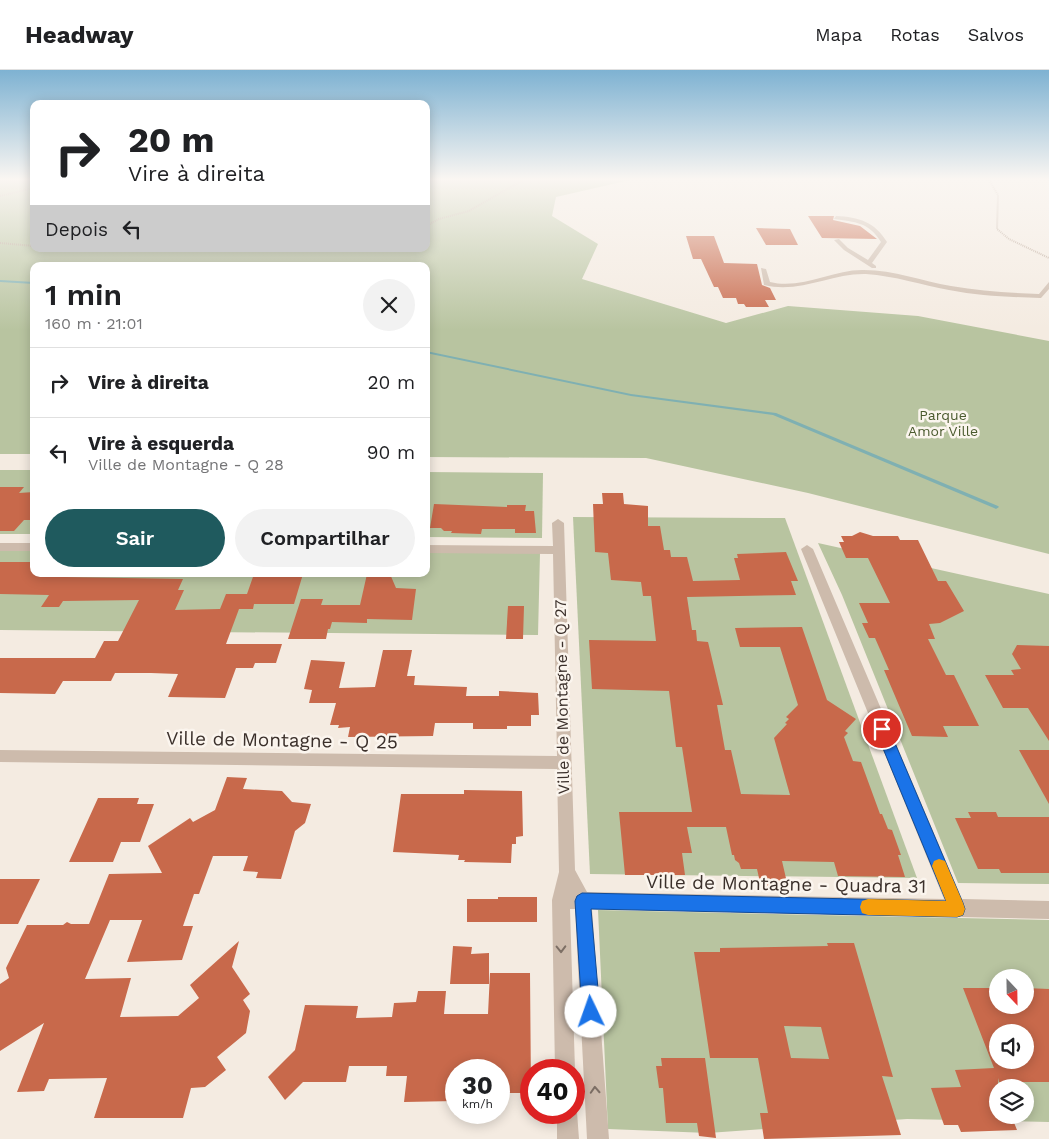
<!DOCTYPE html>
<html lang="pt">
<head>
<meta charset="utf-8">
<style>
	body { margin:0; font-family:"Work Sans",sans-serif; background:#f2f2f2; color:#202124; height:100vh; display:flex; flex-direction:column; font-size:19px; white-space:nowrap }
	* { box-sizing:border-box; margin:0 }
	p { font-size:16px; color:#757577 }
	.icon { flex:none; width:28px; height:28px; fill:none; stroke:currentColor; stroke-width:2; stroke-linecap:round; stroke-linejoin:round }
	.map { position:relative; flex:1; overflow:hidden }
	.side { position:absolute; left:30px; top:192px; width:400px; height:315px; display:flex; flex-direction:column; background:#fff; border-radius:10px; box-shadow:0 2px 12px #0003 }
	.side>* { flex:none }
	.top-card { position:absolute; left:30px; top:30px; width:400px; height:152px; border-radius:10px; box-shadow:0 2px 12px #0003; background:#fff; color:#202124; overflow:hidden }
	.needle { width:32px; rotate:158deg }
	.controls { position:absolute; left:989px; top:899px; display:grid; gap:10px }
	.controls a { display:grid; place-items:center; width:45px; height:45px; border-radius:50%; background:#fff; box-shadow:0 2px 12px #0003; font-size:25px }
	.speed { position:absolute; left:445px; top:989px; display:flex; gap:10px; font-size:25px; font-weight:700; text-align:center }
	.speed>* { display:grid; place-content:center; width:65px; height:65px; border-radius:50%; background:#fff; box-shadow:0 2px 12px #0003; line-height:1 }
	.speed small { font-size:12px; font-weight:400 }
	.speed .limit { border:8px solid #d22; background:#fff; color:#111 }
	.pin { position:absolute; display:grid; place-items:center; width:42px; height:42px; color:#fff; margin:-21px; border:2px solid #fff; border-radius:50%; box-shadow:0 1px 5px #0007 }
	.me { position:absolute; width:55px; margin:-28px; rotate:357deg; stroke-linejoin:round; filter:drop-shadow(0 0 4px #0008) }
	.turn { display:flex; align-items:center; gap:18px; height:105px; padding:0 15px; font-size:22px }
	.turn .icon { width:65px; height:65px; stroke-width:2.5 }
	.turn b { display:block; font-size:35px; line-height:42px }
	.then { display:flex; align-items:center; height:48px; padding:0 15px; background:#0003; gap:10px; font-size:19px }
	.round { display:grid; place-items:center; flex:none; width:52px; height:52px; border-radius:26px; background:#f2f2f2 }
	.head { display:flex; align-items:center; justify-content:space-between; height:85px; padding:0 15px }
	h1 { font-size:30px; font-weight:600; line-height:38px }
	.action { display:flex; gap:10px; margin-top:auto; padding:10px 15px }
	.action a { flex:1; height:58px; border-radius:30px; background:#1f5a5e; color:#fff; font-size:20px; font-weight:600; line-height:58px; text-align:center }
	.action a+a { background:#f2f2f2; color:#202124 }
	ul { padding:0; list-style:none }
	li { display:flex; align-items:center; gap:15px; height:70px; padding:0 15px; border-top:1px solid #e0e0e0 }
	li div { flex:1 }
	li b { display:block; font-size:19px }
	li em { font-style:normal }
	header { display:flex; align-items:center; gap:30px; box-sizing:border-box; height:70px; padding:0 25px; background:#fff; border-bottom:1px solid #e0e0e0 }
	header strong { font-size:24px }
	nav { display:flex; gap:28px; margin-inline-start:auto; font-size:18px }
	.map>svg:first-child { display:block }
	.green { fill:#b8c4a0; fill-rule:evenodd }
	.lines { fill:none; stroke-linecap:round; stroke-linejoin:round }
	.stream { fill:#7fb0b2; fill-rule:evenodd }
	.building { fill:#c8694b; fill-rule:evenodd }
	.path { stroke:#b9a596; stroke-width:2; stroke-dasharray:1 1; stroke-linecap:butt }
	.minor { fill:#cdbbac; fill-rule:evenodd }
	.oneway { stroke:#7d6f65 }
	.route { fill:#1a73e8; stroke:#114b97 }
	.slow { fill:#f59e0b }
	.labels { text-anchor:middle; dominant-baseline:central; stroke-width:5; stroke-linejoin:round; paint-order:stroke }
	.far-park-label { font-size:14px; fill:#4a5a2e; stroke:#fbf5ee }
	.street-label { font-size:16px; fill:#3b302b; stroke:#fbf5ee }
	.near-street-label { font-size:19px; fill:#3b302b; stroke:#fbf5ee }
</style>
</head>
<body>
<header>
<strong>Headway</strong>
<nav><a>Mapa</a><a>Rotas</a><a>Salvos</a></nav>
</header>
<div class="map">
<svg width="1049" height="1069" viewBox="0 0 1049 1069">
	<rect width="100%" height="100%" fill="#f4ebe1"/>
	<g class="green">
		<polygon points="0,110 34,110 34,179 426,179 426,110 630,110 556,127 552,146 598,174 582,209 726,253 788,236 918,246 1049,271 1049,484 808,423 646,388 426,387 426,196 34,196 34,384 0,384"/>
		<rect x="0" y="400" width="34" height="64"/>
		<polygon points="426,402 543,403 542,468 426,467"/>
		<polygon points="573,447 785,448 917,808 590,804"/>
		<polygon points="818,473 1049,524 1049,814 958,813 842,525"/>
		<polygon points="0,479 34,479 34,504 426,504 426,482 540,483 538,565 0,560"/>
		<path d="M598,840L1049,850V1052L907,1049L708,1063L608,1059ZM998,908H1025V935H998ZM998,962H1025V990H998ZM998,1018H1025V1045H998Z"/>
	</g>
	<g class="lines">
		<g class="stream">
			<polygon points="0,210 34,212 34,214 0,212"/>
			<polygon points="426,281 631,324 776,343 998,436 999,437 996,439 994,438 773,345 631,326 426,283"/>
		</g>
	</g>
	<g class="building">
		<polygon points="808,146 834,146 833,150 860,156 877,169 822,168"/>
		<polygon points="756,158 790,159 798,175 766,175"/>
		<polygon points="686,166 714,166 724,193 757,194 762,215 770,218 776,230 765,230 769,237 746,237 744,234 738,234 736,228 723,228 718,217 714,217 701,189 693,189"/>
		<polygon points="0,417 24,417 19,423 34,422 34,450 24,450 14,461 0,461"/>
		<polygon points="602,423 623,423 624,434 648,436 648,456 660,456 664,480 670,480 671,487 687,487 693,511 740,510 734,488 738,488 737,484 786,482 798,511 791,511 796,525 687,527 692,560 696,560 697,571 708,572 723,635 717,635 725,680 731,680 741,724 790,725 774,668 787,654 785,653 789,649 786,647 798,635 780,577 740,577 735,558 802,557 827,630 856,649 845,661 848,663 844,667 853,691 861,692 880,744 882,744 888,759 892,760 901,785 898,785 905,807 838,806 834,792 782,791 788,817 761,817 757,799 741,799 739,793 735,790 734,785 732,785 726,757 687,757 692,783 682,783 685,805 625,805 619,742 692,742 682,677 676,677 669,621 592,619 589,570 656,571 651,526 643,526 641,512 611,510 608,483 595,482 593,434 603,434"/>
		<polygon points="434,434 507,437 507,435 526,435 525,441 534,441 536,463 515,463 515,459 482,459 481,464 451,463 452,461 444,461 441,458 430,458"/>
		<polygon points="860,462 873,466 898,466 900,470 918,470 938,511 946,511 964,541 940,553 929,554 935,569 928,569 946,605 954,605 979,656 943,656 948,667 912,666 884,600 889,600 875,568 869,568 862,553 868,553 859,533 890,533 868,488 846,488 839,472 844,472 841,466 852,466"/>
		<polygon points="0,492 34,492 34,504 67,504 65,507 183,509 178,520 184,520 175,540 220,539 226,524 247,524 254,504 303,504 294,534 254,534 253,539 239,539 226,574 282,574 276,593 255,593 253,598 236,598 225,628 168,627 178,604 151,603 115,603 111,611 63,611 55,624 0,623 0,588 95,588 104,571 118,571 139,530 63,531 59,537 41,537 49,525 0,524"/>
		<polygon points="367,504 390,504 396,518 416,519 412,550 367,549 367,553 332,552 330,559 328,559 326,569 288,569 301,529 323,529 321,535 360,535"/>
		<polygon points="508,536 524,536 523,569 506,569"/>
		<polygon points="1017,575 1049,576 1049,671 1028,638 1003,638 985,605 1014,605 1011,600 1021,599 1012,584"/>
		<polygon points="383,580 412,580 407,606 415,606 414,615 467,617 466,626 499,626 499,621 538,623 539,645 531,645 531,656 507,656 507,659 473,659 473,653 435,653 433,666 348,667 350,657 338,658 339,655 330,655 336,633 309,633 312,620 304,619 311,590 345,592 339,618 375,617"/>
		<polygon points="1019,680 1049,680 1049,734"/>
		<polygon points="227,707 247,708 243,719 282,721 292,732 311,734 305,753 295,761 281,809 256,808 258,802 243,801 248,786 213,786 199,824 194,824 183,856 193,856 182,890 127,892 142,850 110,850 85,909 131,908 120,947 178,946 199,928 190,915 239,871 232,897 250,924 243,930 250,941 246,963 217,987 226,1000 205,1017 191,1018 183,1048 94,1048 107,1008 49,1009 44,1021 17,1022 44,953 0,981 0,914 9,908 6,898 27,855 63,855 67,852 71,854 89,854 109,804 162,803 148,776 190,748 193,752 215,740"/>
		<polygon points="464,720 522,721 523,766 516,767 516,774 512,774 511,793 464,792 465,790 458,790 459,785 393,782 401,724 464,724"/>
		<polygon points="98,728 139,728 137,734 154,734 140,772 121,772 113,792 69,792"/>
		<polygon points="968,742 996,742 998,747 1049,747 1049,803 1001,803 999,799 978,799 955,748 971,748"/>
		<polygon points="0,809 40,809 18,854 0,854"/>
		<polygon points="498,827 537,827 537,852 467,852 467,829 498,829"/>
		<path d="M827,873H854L893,1007L882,1006L901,1065L764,1069L760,1043H768L758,988H710L694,882H720V878L828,876ZM784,956L821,957L829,989L791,988Z"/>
		<polygon points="453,876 472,877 471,884 489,883 489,914 450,914"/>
		<polygon points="490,903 530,903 531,1023 499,1023 499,1000 456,1000 456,1031 404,1032 407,1006 386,1006 387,996 349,996 346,1012 303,1012 285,1030 268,1007 295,980 305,935 358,936 356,948 392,947 394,933 416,932 418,921 446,921 444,944 488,944"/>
		<path d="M963,918H998V935H1025V918L1049,919V1012H999L998,1008V1045H1011L1017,1060L961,1062L958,1055H944L931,1018L961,1017L955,1000L994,998ZM998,962H1025V990H998Z"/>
		<polygon points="661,988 705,988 716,1068 699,1066 697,1053 666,1053 663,1018 659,1018 656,996 662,996"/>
	</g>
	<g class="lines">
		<g class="path">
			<polyline points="989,110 998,125 997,159 1009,169 1049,188"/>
			<polyline points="0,126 34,118"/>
			<polyline points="34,154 31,157 34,166"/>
			<polyline points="426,156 439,149 469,141 523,110"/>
			<polyline points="0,173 34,176"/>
		</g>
		<g class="minor">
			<path d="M836,146C859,147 875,152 887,172L872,193L876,196V198H872L844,180L834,170L839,169L848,178L868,190L881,172C869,152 855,152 834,149Z"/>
			<path d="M761,198L766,199L770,212C802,220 833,199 864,200C894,200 922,211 951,216C980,221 1009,223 1039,224L1049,212V219L1041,228C1010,227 980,226 949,220C922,215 895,206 866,204C831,203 800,224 764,215Z"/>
			<polygon points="558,449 564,453 575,800 587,822 944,829 801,479 807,475 813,479 962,829 1049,831 1049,849 592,839 609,1069 587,1069 575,839 570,839 575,1000 574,1003 574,1000 555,1000 552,830 559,802 557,699 0,692 0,680 557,686 553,484 426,483 426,475 553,476 552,453"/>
			<rect x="0" y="473" width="34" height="8"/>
			<polygon points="574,1034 577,1042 579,1069 557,1069 557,1042 574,1042"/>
		</g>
	</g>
	<defs><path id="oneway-chevron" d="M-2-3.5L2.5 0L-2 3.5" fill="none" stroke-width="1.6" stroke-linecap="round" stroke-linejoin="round" transform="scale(1.25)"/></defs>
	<g class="oneway">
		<use href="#oneway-chevron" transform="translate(561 879) rotate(89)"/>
		<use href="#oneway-chevron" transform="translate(595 1020) rotate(-93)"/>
	</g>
	<linearGradient id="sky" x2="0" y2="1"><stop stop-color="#7eb2d2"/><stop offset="0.42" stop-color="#faf6f2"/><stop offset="1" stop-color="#faf6f2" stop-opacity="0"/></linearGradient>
	<rect width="1049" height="260" fill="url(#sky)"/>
	<polygon class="route" points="882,654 887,655 889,659 963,833 965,839 963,845 957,847 591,839 600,942 597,948 591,950 585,948 582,942 575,831 577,826 582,823 946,831 875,659 877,655"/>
	<polygon class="slow" points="939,789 945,791 963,833 965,839 963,845 957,847 868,845 862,843 860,837 862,831 868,829 946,831 932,796 934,791"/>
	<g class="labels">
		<g class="far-park-label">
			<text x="943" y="345">Parque<tspan x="943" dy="16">Amor Ville</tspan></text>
		</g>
		<g class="street-label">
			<text transform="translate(562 627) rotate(-91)">Ville de Montagne - Q 27</text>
		</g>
		<g class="near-street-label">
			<text transform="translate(282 670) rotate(1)">Ville de Montagne - Q 25</text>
			<text transform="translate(786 814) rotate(1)">Ville de Montagne - Quadra 31</text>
		</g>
	</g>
</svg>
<div class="controls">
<a><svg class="needle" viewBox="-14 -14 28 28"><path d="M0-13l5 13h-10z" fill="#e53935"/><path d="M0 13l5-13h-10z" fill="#757577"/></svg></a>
<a><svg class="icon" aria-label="sound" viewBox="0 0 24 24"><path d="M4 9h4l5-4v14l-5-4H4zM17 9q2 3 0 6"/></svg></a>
<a><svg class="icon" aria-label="layers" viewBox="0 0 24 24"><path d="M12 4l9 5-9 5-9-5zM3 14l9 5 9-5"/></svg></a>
</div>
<div class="speed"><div>30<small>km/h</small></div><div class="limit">40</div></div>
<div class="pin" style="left:882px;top:659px;background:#d93025"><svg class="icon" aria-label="arrive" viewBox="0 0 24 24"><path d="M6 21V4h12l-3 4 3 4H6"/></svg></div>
<svg class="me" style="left:591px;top:942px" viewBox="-20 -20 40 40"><circle r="19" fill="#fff"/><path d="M0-13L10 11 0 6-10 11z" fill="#1a73e8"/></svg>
<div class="top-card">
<div class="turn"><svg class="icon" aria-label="right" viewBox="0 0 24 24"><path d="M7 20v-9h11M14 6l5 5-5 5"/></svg><div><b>20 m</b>Vire à direita</div></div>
<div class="then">Depois<svg class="icon" aria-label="left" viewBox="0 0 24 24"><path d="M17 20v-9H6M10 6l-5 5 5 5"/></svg></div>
</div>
<section class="side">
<div class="head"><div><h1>1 min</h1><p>160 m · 21:01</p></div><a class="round"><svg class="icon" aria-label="close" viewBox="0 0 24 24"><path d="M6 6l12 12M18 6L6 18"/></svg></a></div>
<ul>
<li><svg class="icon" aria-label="right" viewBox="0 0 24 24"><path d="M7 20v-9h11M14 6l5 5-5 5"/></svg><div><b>Vire à direita</b></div><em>20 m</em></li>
<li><svg class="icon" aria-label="left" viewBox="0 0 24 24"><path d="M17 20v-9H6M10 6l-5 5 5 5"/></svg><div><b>Vire à esquerda</b><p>Ville de Montagne - Q 28</p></div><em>90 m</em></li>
</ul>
<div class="action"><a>Sair</a><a>Compartilhar</a></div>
</section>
</div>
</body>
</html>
